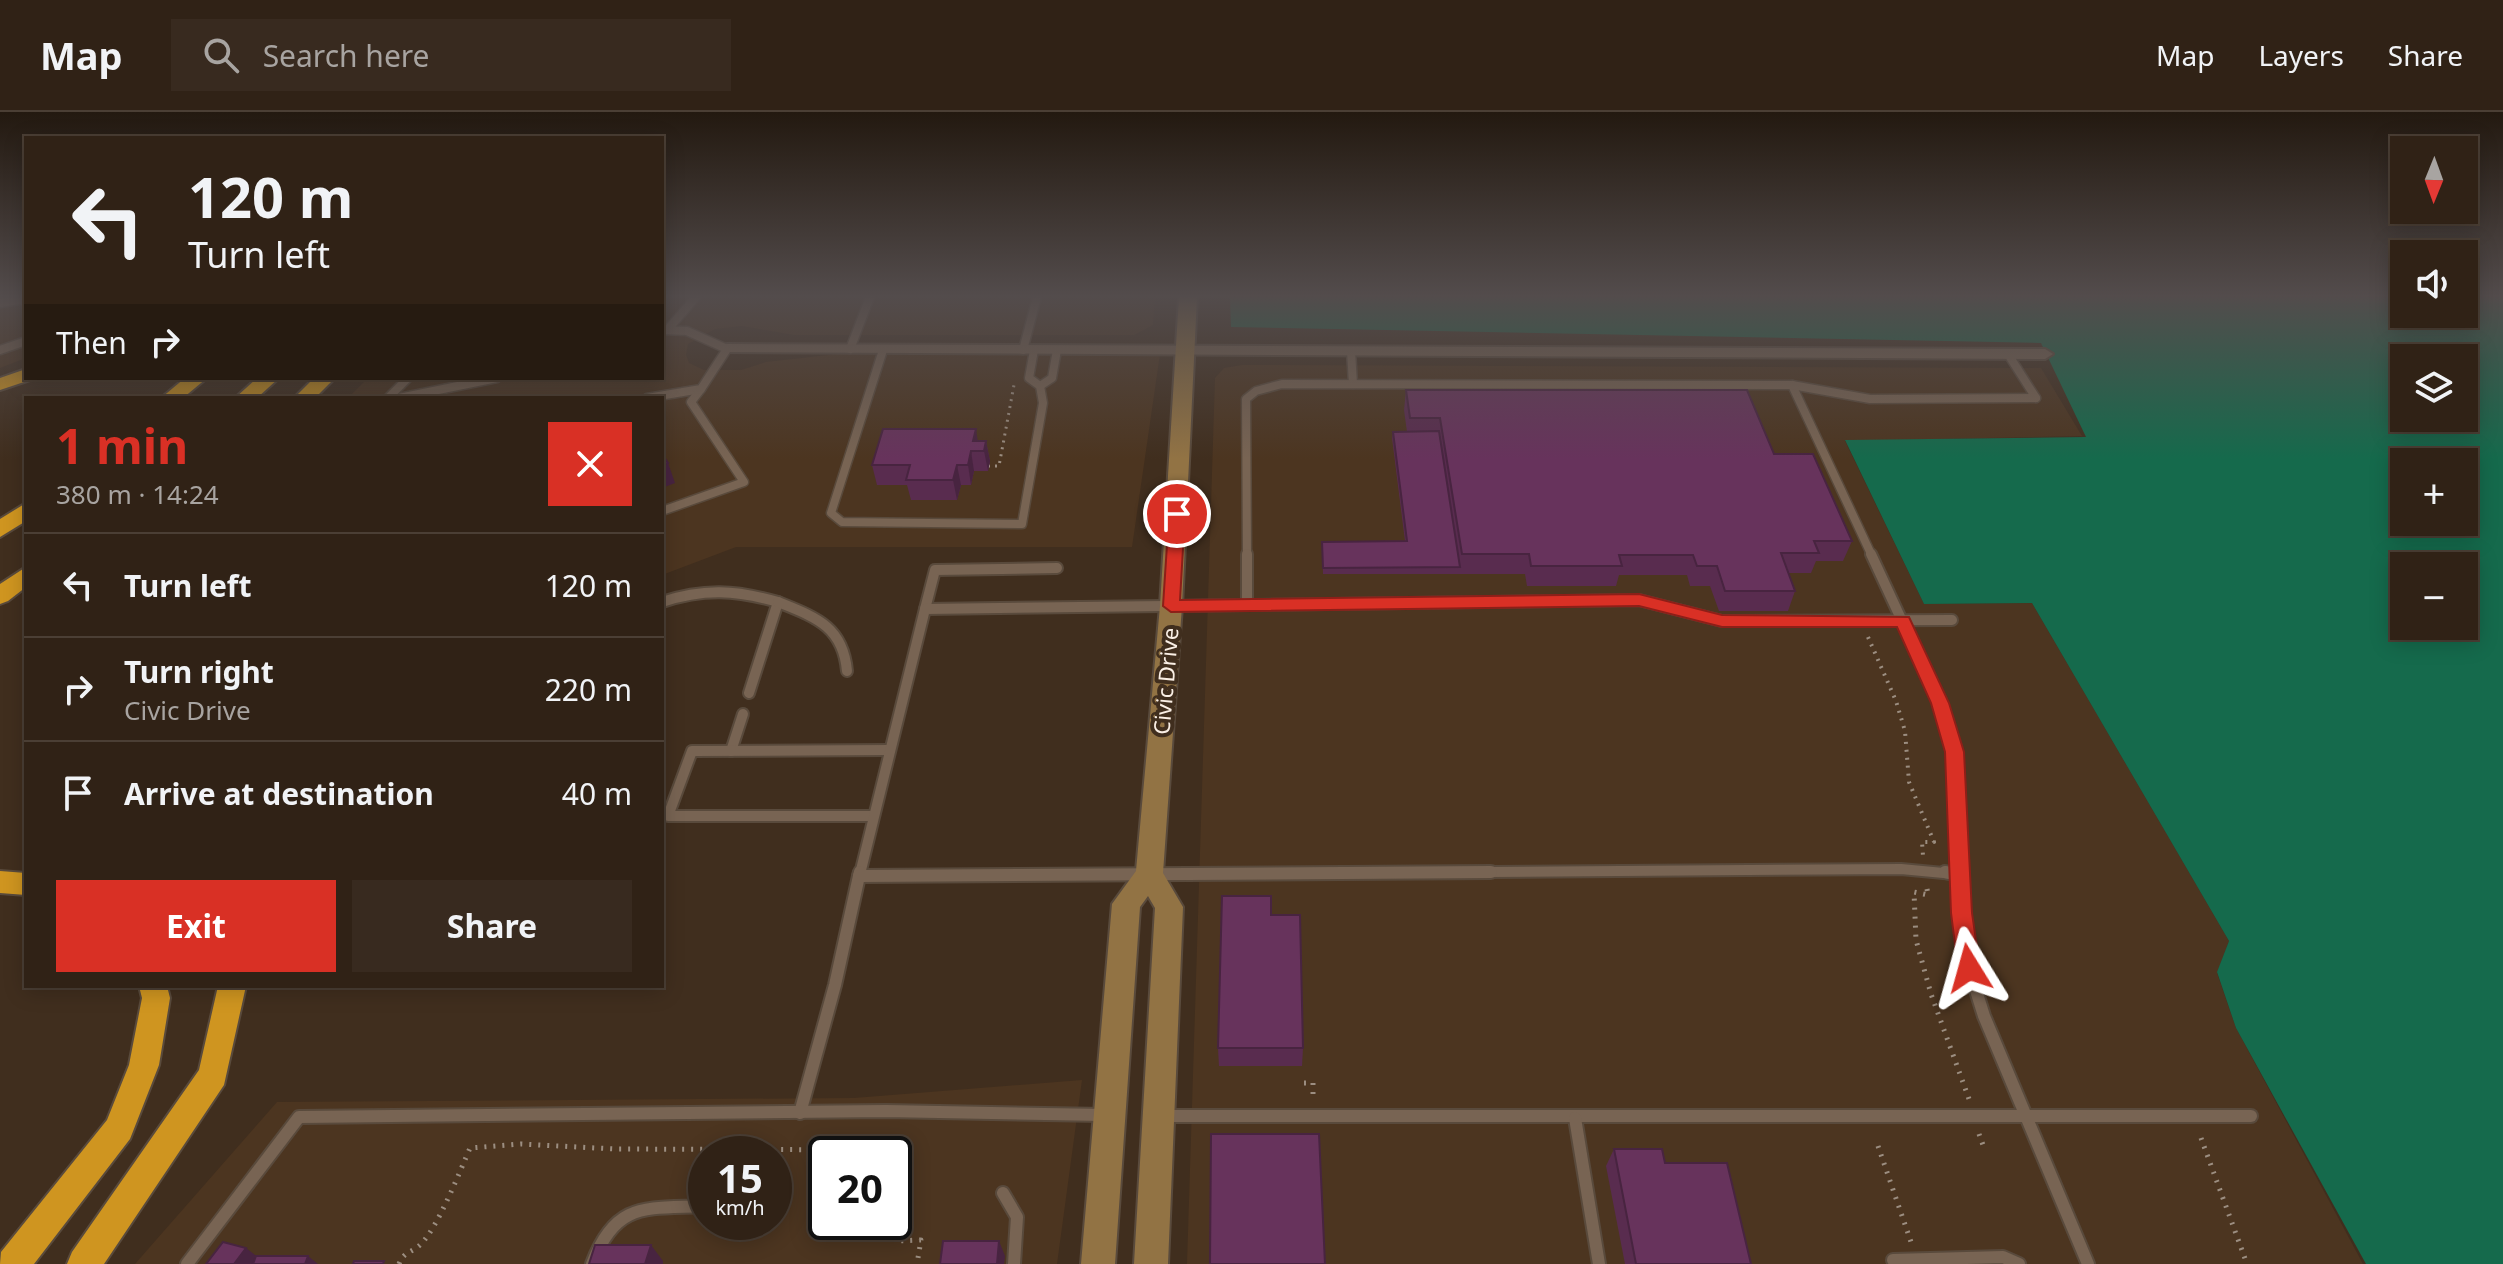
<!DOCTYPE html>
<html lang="en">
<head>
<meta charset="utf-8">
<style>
	body { margin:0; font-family:"Noto Sans",sans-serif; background:#382a1f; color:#f1f3f6; height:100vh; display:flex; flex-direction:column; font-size:30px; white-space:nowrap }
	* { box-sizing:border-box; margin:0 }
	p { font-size:26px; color:#a8a4a1 }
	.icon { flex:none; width:44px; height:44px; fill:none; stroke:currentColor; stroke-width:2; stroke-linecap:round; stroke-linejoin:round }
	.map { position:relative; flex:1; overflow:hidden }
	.panel { position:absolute; left:24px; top:284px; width:640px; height:592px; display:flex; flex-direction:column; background:#302216; border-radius:0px; box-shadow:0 4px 20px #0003,0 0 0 2px #4b3f35 }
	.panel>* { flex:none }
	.guide { position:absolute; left:24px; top:24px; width:640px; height:244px; border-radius:0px; box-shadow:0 4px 20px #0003,0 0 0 2px #4b3f35; background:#302216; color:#f1f3f6; overflow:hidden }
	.needle { width:52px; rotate:181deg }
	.fabs { position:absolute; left:2390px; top:24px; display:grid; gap:16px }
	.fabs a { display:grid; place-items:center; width:88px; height:88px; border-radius:0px; background:#302216; box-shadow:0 4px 20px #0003,0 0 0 2px #4b3f35; font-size:40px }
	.speed { position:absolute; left:688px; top:1024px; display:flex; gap:16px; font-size:40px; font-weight:700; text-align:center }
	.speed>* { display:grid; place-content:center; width:104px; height:104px; border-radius:50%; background:#302216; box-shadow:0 4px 20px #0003,0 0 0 2px #4b3f35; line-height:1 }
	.speed small { font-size:20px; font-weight:400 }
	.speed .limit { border:4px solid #111; border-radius:12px; background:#fff; color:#111 }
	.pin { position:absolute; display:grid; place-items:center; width:68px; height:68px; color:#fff; margin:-34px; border:4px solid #fff; border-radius:50%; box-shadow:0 2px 8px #0007 }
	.me { position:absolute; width:88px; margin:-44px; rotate:352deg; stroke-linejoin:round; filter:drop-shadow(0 0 6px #0008) }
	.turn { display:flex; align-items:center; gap:28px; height:168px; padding:0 32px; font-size:36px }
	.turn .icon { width:104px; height:104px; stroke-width:2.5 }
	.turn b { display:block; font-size:56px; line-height:68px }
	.then { display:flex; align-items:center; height:76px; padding:0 32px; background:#0003; gap:16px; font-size:30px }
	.round { display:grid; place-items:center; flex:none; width:84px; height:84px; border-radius:0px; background:#382a1f }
	.overview { display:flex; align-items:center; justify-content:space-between; height:136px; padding:0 32px }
	h1 { font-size:48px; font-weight:700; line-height:60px; color:#d93025 }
	.button { display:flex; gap:16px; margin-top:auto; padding:16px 32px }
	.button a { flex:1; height:92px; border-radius:0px; background:#d93025; color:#fff; font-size:32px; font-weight:700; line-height:92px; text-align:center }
	.button a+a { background:#382a1f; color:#f1f3f6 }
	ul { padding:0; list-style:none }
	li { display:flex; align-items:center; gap:24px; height:104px; padding:0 32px; border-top:2px solid #4b3f35 }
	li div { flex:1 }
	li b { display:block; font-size:30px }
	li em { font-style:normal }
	header { display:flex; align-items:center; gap:48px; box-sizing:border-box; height:112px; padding:0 40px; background:#302216; border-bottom:2px solid #4b3f35 }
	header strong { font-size:38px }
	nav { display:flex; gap:44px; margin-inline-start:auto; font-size:28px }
	.search { width:560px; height:72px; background:#382a1f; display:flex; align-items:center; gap:20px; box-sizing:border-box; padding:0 28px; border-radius:0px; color:#a8a4a1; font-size:30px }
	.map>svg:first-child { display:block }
	.built { fill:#4c3520; fill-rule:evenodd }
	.green { fill:#156a4c; fill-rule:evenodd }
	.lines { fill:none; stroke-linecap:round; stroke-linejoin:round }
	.lane-far2-casing { stroke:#594a3c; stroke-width:11 }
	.lane-far1-casing { stroke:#594a3c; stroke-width:14 }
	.lane-casing { stroke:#594a3c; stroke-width:16 }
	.street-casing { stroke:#594a3c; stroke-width:4 }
	.secondary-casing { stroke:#594a3c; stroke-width:4 }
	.highway-casing { stroke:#594a3c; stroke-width:4 }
	.path-far2 { stroke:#9c8e81; stroke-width:3; stroke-dasharray:2 5; stroke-linecap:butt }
	.path-far1 { stroke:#9c8e81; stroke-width:4; stroke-dasharray:2 6; stroke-linecap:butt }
	.path { stroke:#9c8e81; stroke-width:5; stroke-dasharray:2 7; stroke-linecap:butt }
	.lane-far2 { stroke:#786453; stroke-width:8 }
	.lane-far1 { stroke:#786453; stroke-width:10 }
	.lane { stroke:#786453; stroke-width:12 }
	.street { fill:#786453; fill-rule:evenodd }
	.secondary { fill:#927344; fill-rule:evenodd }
	.highway { fill:#cf9520; fill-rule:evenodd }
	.wall { fill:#592c4f }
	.shaded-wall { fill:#482440 }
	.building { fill:#67335c; stroke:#482440; stroke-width:2 }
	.route { fill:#d93025; stroke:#8d1f18; stroke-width:2 }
	.labels { text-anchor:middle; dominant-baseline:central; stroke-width:8; stroke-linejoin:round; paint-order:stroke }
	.street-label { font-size:22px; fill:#faefe5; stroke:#402e1e }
</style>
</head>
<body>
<header>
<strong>Map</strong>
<div class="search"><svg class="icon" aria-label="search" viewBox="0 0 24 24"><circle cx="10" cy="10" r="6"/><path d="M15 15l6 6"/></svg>Search here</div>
<nav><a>Map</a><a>Layers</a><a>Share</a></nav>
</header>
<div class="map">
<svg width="2503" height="1152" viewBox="0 0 2503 1152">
	<rect width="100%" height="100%" fill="#402e1e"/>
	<g class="built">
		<polygon points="0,185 26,185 26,246 0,256"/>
		<polygon points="662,185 1155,185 1153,213 1134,223 794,223 742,214 715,217 688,232 686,243 689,251 704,258 741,258 766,250 846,241 1160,242 1132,435 736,435 662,463 662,286 348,286 368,266 662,266"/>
		<polygon points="1242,253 2041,256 2082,324 1845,329 1924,492 2032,491 2229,829 2217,861 2236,916 2363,1152 1187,1152 1215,266 1224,256"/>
		<path d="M1082,968L1057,1152H135L277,990L854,986ZM706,1042H774V1110H706ZM826,1042H894V1110H826Z"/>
	</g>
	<path class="green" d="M1230,185H2404V202H2464V185H2503V1152H2366L2236,916L2217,860L2229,829L2032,491L1924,492L1845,328L2086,325L2041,231L1231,215ZM2404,246H2464V306H2404ZM2404,350H2464V410H2404ZM2404,454H2464V514H2404Z"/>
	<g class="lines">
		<g class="lane-far2-casing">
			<g id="lane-far2">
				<polyline points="0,191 26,187"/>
				<polyline points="669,216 696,185"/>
				<polyline points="850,237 870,185"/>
				<polyline points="0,238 26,229"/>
				<polyline points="883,238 831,401 842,410 1022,412 1043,291 1040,274 1029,266 1034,238"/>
				<polyline points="1023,238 1037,185"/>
				<polyline points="1351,239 1353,272"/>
				<polyline points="2008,242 2036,286"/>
				<polyline points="1792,273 1872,444"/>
				<polyline points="1040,274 1052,266 1057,238"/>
				<polyline points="388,286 408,266"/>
				<polyline points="399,286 497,266"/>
				<polyline points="647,286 701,277 727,237 687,219 662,218"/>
				<polyline points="662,399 744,370 691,290 701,277"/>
				<polyline points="1247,444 1246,287 1256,279 1282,272 1792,273 1870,287 2036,286"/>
			</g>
		</g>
		<g class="lane-far1-casing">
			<g id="lane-far1">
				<polyline points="1247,442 1247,492"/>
				<polyline points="1871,442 1940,591 1954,640 1959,762"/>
				<path d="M662,490C704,476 736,478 778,490L749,581"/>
				<path d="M778,490C815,505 843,514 847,559"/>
				<polyline points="925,497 935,458 1057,456"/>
				<polyline points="731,639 743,602"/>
				<polyline points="873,704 668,704 692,639 890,638"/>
				<polyline points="860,762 925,497 1639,488 1722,509 1952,508"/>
				<polyline points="1193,762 1901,757 1954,762"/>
			</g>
		</g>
		<g class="lane-casing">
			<g id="lane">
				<polyline points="1945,760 1960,763"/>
				<polyline points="1959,760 1969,856 1984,904 2088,1152"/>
				<polyline points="859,764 860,760"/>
				<polyline points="800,1001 835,873 859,764 1491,760"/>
				<polyline points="1161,1004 2251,1004"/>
				<polyline points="1575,1006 1599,1152"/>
				<polyline points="1003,1081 1017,1105 1014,1152"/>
				<polyline points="774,1093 780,1093"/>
				<polyline points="1893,1148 2003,1145 2019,1152"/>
				<polyline points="187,1152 299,1005 886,999 1104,1003"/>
				<path d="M592,1152C616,1088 647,1097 706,1094"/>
			</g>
		</g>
		<g class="street-casing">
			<polygon id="street" points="727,232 2045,237 2053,242 2045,247 722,240 722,234"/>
		</g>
		<g class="secondary-casing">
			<polygon id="secondary" points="1179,185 1197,185 1182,494 1163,761 1183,795 1168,1152 1134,1152 1155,796 1148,784 1140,795 1115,1152 1081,1152 1112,792 1136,759 1160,494"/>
		</g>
		<g class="highway-casing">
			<g id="highway">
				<polygon points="26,257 26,266 33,267 0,278 0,266"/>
				<polygon points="185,266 207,266 183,286 161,286"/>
				<polygon points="257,266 279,266 257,286 235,286"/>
				<polygon points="314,266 335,266 315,286 294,286"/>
				<polygon points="26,391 26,409 0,425 0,407"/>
				<polygon points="26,455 26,475 8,489 0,492 0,472"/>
				<polygon points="0,759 26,761 26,783 0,781"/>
				<polygon points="139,874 167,874 170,886 159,953 130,1027 34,1152 0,1152 1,1140 107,1008 129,953 142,886"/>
				<polygon points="218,874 246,874 224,973 104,1152 67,1152 72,1140 199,958"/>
			</g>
		</g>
		<polyline class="path-far2" points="988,354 999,354 1014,273"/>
		<polyline class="path-far1" points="1868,525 1896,589 1905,619 1909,670 1934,730 1922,730 1923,744"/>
		<g class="path">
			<polyline points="1927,777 1928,783 1914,780 1916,828 1931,882 1969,987"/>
			<polyline points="1304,971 1313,971 1313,986"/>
			<polyline points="1979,1022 1983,1033"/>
			<polyline points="2201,1026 2247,1152"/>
			<polyline points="1878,1034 1911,1130"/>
			<path d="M399,1152C404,1139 412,1141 421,1132C438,1115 460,1059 470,1036L521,1032L615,1037L909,1038L896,1129L921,1128L917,1152"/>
		</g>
		<use href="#lane-far2" class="lane-far2"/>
		<use href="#lane-far1" class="lane-far1"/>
		<use href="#lane" class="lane"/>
		<use href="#street" class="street"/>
		<use href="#secondary" class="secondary"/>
		<use href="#highway" class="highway"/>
	</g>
	<g class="wall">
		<polygon points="1406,278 1774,342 1852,429 1843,449 1816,449 1811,461 1788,461 1795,479 1788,499 1719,499 1710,474 1690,474 1687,463 1619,463 1616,474 1527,474 1525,462 1323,462 1322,430 1405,429 1392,326 1393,320 1407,320 1404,298"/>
		<polygon points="978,329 986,329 990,349 988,359 974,359 971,373 961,373 957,388 911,388 907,373 877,373 872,353"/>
		<polygon points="1271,803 1303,936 1302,954 1219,954 1218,936"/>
		<polygon points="1614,1037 1665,1051 1751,1152 1625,1152 1606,1054"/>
	</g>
	<g class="shaded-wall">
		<polygon points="662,185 668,185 662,193"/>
		<polygon points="976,317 979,337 973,329"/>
		<polygon points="986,329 990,349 988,359 984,339"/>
		<polygon points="971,339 974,359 971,373 968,353"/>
		<polygon points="668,351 675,371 662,376 662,353"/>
		<polygon points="957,353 961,373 957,388 953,368"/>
		<polygon points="999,1129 1005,1144 1004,1152 997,1152"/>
		<polygon points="651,1133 663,1149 663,1152 645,1152"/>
		<polygon points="246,1136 260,1147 256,1152 234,1152"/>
		<polygon points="308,1144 318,1152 305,1152"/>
	</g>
	<g class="building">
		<polygon points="1406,278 1747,278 1774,342 1813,342 1852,429 1814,429 1819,441 1781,441 1795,479 1725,479 1717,454 1697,454 1693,443 1619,443 1622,454 1531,454 1529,442 1462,442 1440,306 1410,306"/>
		<polygon points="883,317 976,317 973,329 986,329 984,339 971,339 968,353 957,353 953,368 906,368 910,353 872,353"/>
		<polygon points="1439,319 1460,455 1323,456 1322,430 1407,429 1393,320"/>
		<polygon points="662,342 668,351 662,353"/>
		<polygon points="1222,784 1271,784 1271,803 1300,803 1303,936 1218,936"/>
		<polygon points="1211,1022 1319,1022 1325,1152 1210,1152"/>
		<polygon points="1614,1037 1662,1037 1665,1051 1727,1051 1751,1152 1636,1152"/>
		<polygon points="943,1129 999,1129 997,1152 940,1152"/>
		<polygon points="223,1130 246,1136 234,1152 206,1152"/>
		<polygon points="595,1133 651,1133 645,1152 589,1152"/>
		<polygon points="256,1144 308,1144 305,1152 253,1152"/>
		<polygon points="354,1149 384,1149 383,1152 353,1152"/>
	</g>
	<linearGradient id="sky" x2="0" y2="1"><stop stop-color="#231910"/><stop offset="0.53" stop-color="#534c4c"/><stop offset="1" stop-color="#534c4c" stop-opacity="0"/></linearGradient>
	<rect width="2503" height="347" fill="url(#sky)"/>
	<polygon class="route" points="1177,397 1185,402 1180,488 1639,482 1722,503 1909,505 1949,591 1964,640 1972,801 1980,856 1977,863 1969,865 1961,863 1958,856 1951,801 1945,640 1931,591 1897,515 1722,515 1639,494 1171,500 1163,494 1169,402"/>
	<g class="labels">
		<g class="street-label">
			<text transform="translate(1165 569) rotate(-85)">Civic Drive</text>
		</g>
	</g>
</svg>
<div class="fabs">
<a><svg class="needle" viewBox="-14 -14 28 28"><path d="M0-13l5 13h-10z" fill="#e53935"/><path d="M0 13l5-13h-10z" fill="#a8a4a1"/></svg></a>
<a><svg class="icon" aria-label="sound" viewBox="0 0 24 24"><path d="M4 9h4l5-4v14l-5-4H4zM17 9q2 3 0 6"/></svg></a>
<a><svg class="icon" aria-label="layers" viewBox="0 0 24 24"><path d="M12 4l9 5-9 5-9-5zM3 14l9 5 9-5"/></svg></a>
<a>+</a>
<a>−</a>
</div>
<div class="speed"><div>15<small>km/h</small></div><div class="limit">20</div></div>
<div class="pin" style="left:1177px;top:402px;background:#d93025"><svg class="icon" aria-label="arrive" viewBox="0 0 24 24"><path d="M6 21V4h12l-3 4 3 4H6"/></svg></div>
<svg class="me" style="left:1969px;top:856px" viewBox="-20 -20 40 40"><path d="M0-17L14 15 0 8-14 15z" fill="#d93025" stroke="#fff" stroke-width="4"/></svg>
<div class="guide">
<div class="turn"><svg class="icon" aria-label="left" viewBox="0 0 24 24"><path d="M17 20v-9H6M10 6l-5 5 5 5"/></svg><div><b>120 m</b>Turn left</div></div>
<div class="then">Then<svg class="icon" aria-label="right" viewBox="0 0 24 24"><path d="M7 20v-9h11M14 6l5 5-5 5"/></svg></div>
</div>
<section class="panel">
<div class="overview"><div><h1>1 min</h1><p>380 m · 14:24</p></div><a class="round" style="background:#d93025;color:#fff"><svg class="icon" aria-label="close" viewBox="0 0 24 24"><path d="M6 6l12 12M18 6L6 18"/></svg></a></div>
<ul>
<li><svg class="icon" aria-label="left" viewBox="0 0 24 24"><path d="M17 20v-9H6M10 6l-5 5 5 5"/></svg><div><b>Turn left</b></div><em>120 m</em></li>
<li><svg class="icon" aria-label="right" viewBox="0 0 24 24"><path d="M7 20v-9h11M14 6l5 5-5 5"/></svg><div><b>Turn right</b><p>Civic Drive</p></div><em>220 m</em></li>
<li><svg class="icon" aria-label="arrive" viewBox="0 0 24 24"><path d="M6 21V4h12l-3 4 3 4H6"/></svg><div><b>Arrive at destination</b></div><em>40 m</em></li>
</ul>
<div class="button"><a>Exit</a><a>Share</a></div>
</section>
</div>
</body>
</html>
